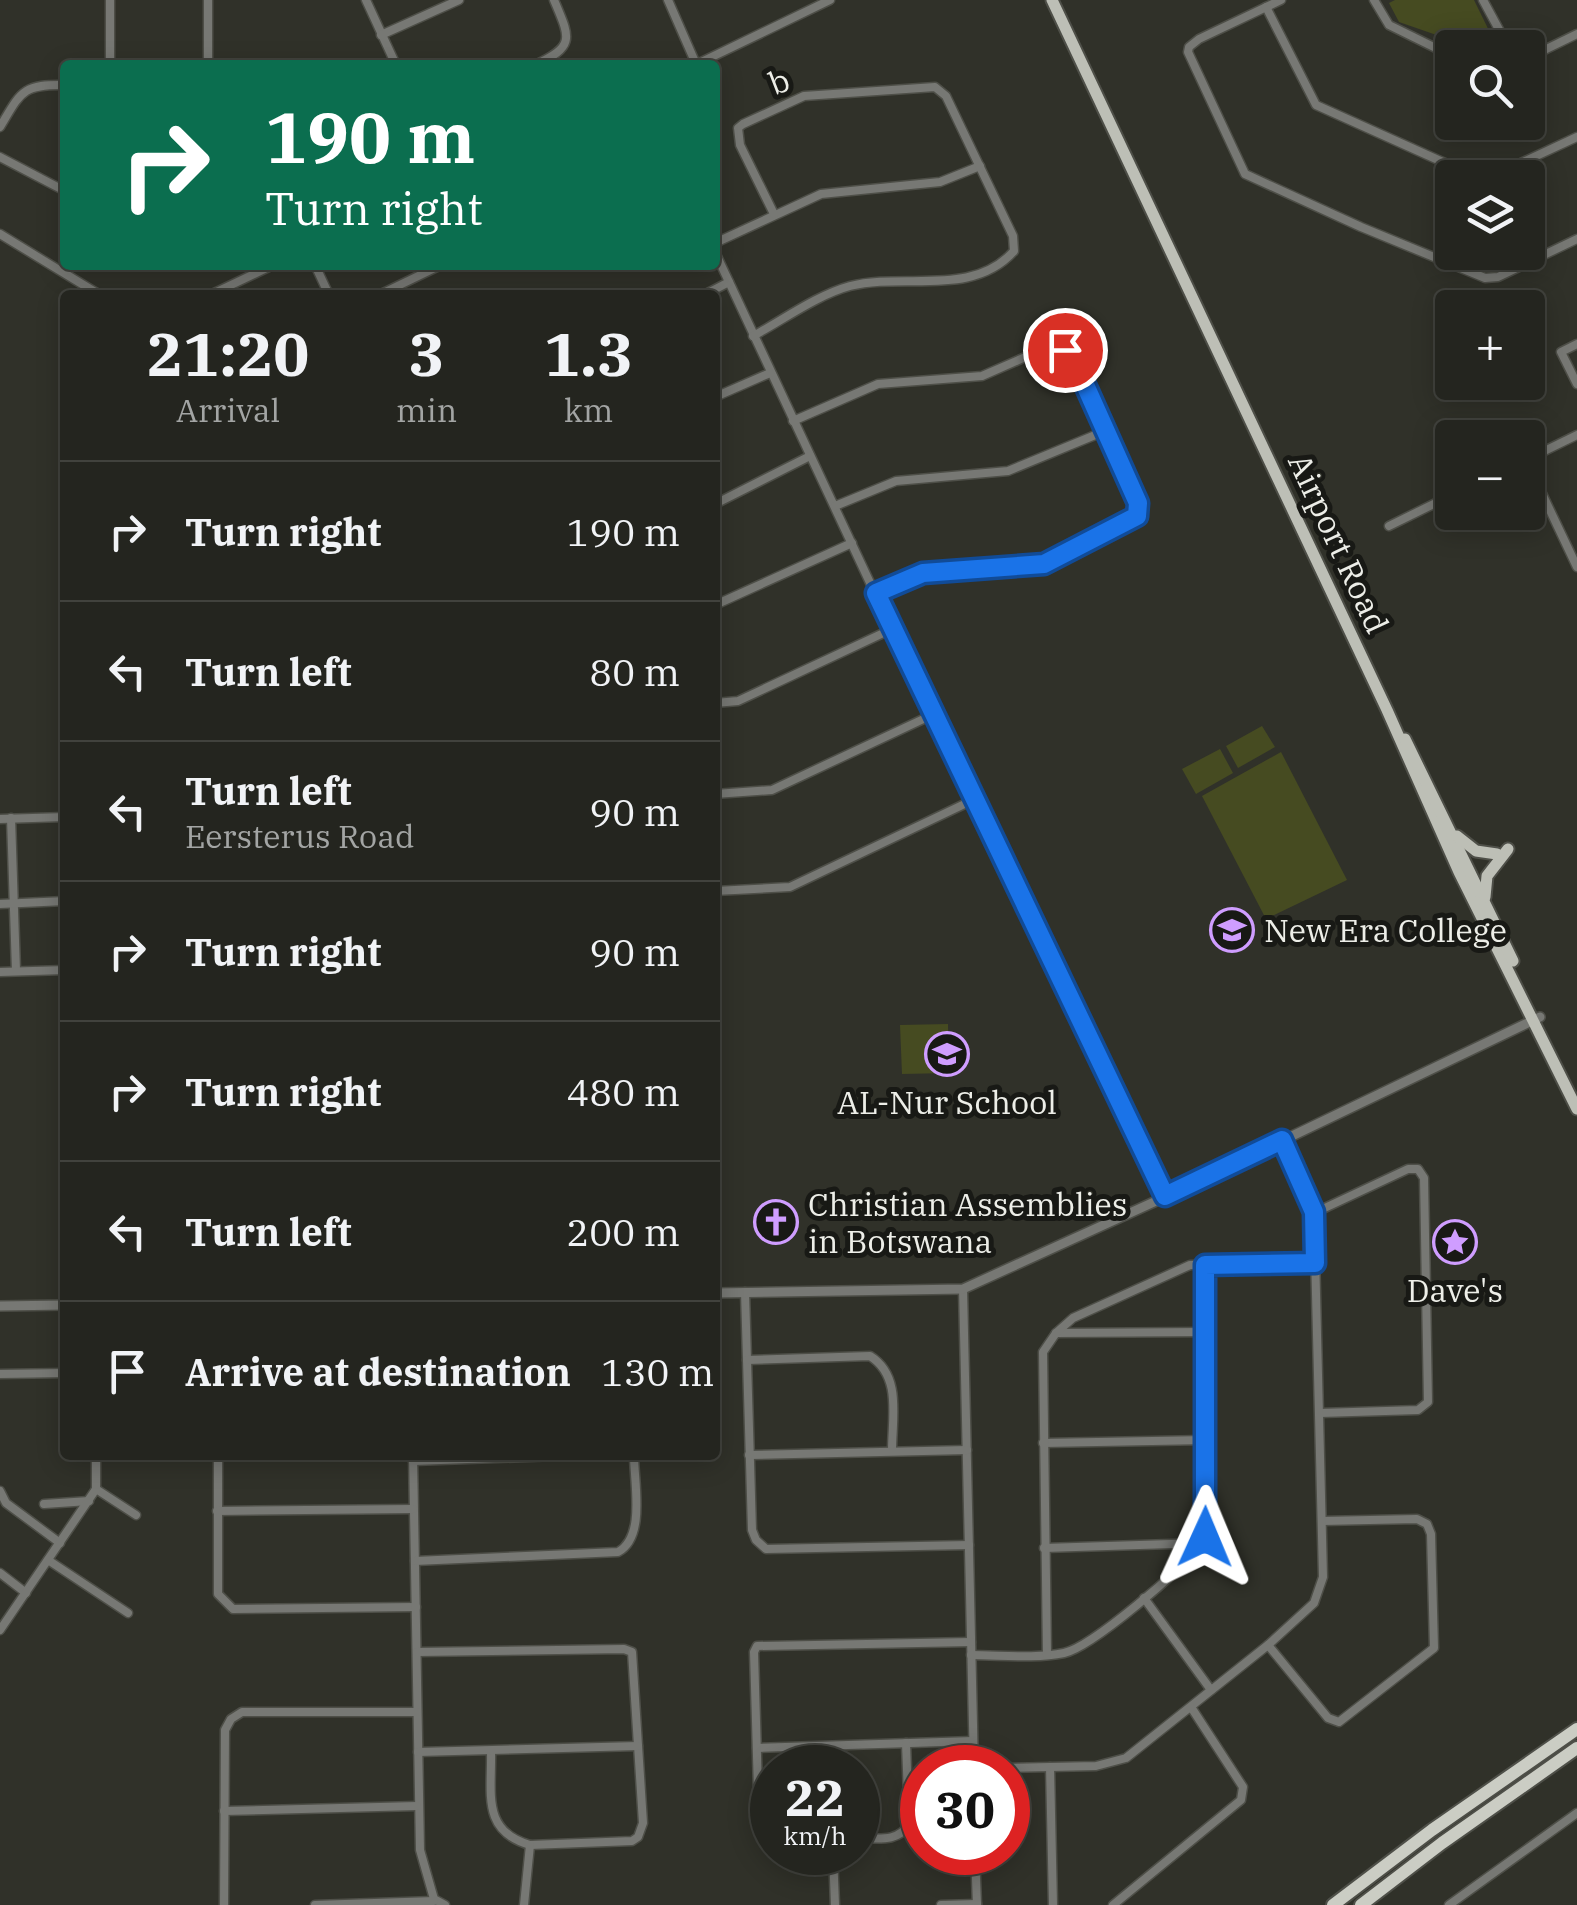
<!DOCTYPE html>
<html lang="en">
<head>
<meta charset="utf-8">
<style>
	body { margin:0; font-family:"IBM Plex Serif",serif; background:#2c2d28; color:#f1f3f6; height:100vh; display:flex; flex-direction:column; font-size:38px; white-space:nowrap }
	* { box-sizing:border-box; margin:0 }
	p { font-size:32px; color:#a3a5a4 }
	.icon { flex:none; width:55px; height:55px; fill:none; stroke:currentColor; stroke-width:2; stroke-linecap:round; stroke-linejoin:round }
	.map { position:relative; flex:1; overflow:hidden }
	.panel { position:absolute; left:60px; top:290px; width:660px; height:1170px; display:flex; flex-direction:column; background:#24251f; border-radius:10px; box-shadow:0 5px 25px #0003,0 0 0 2px #41423d }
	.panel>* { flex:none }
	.top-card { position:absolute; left:60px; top:60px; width:660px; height:210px; border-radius:10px; box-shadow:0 5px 25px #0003,0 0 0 2px #41423d; background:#0b6e4f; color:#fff; overflow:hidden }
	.fabs { position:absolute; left:1435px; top:30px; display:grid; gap:20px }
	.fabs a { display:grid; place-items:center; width:110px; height:110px; border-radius:10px; background:#24251f; box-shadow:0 5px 25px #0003,0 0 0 2px #41423d; font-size:50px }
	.speed { position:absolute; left:750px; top:1745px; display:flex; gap:20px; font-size:50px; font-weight:700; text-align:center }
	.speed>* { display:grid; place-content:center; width:130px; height:130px; border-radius:50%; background:#24251f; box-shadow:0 5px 25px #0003,0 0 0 2px #41423d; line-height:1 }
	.speed small { font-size:25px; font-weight:400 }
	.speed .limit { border:15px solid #d22; background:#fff; color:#111 }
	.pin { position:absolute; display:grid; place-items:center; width:85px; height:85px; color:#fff; margin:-42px; border:5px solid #fff; border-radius:50%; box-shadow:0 2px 10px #0007 }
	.me { position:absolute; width:110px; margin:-55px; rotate:1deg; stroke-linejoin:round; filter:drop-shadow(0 0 8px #0008) }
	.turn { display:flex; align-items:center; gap:35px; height:210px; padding:0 40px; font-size:45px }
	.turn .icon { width:130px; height:130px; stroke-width:2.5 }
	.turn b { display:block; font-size:70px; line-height:85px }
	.eta { display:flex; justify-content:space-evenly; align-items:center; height:170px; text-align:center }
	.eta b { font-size:60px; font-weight:800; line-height:70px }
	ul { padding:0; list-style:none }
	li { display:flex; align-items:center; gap:30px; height:140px; padding:0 40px; border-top:2px solid #41423d }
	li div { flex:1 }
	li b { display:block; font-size:38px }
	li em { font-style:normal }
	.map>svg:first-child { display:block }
	.green { fill:#464b21 }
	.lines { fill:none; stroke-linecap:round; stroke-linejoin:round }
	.minor-casing { stroke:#4e4f48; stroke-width:11 }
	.tertiary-casing { stroke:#4e4f48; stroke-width:12 }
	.primary-casing { stroke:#4e4f48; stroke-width:15 }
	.trunk-casing { stroke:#4e4f48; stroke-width:16 }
	.minor { stroke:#777874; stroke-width:8 }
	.tertiary { stroke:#777874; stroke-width:9 }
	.primary { stroke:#bdbfb6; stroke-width:11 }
	.trunk { stroke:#cbcdc4; stroke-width:12 }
	.route-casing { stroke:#114b97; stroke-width:25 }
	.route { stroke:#1a73e8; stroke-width:18 }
	.labels { text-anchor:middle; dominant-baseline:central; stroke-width:10; stroke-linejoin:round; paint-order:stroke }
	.street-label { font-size:32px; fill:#edeee8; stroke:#181915 }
	.poi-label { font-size:32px; fill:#edeee8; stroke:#181915; text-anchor:start }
</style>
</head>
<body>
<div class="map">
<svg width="1577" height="1905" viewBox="0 0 1577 1905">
	<rect width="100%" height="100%" fill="#303129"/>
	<g class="green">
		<polygon points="1395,0 1474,0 1497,47 1471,47 1399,22 1389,3"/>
		<polygon points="1262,726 1275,747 1238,768 1226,746"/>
		<polygon points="1220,749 1233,773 1196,794 1182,769"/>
		<polygon points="1281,752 1347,880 1266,919 1202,796"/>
		<polygon points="948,1024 949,1073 902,1074 900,1025"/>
	</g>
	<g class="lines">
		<g class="minor-casing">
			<g id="minor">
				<polyline points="110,0 110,65"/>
				<polyline points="208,0 208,65"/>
				<polyline points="366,0 396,65"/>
				<polyline points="668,0 696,64"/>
				<polyline points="1281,0 1199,39 1189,47 1188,52 1245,174 1361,227 1485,278 1498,277 1577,239"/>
				<polyline points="1374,0 1389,25 1452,56"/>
				<polyline points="1483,0 1509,48"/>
				<polyline points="1266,7 1316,105 1465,172 1493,176 1577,137"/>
				<polyline points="381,35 459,0"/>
				<polyline points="1528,58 1577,34"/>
				<path d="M535,65C576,46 570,38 554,0"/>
				<polyline points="695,65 830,0"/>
				<path d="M0,127C21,92 22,84 65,85"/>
				<polyline points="0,157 65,191"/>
				<polyline points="0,234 100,295"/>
				<polyline points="715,243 821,194 940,182 980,166"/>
				<polyline points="715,252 932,715 1165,1197"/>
				<polyline points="315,265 329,295"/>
				<polyline points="210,295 273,265"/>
				<polyline points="379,295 441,265"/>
				<polyline points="704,295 729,282"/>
				<path d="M753,336C783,320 817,295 850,286C904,272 972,298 1014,251L1013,236L946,96L935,87L804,96L743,124L738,128L740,145L774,214"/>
				<polyline points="1577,344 1561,352 1577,384"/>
				<polyline points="715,397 770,373"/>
				<polyline points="793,421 878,384 982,376 1046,348 1065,350 1073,358 1139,503 1137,515 1044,563 923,573 876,593"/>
				<polyline points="1528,459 1577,435"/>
				<polyline points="1528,464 1577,567"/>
				<polyline points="715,504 810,456"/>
				<polyline points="835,506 896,481 1008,471 1105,431"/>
				<polyline points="1389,526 1452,495"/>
				<polyline points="715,605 852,543"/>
				<polyline points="715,703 738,701 892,629"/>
				<polyline points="715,794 772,790 932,715"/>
				<polyline points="11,818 16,971"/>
				<polyline points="0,819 65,817"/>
				<polyline points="715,891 790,887 973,800"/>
				<polyline points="0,904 65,901"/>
				<polyline points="0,972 65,970"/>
				<polyline points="1314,1213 1408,1169 1418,1169 1424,1178 1428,1402 1418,1410 1320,1413"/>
				<polyline points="963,1289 974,1768"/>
				<polyline points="745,1292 752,1530 756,1540 766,1549 969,1545"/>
				<polyline points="1056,1333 1205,1332"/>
				<path d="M747,1360L870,1356C902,1376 892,1417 892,1451"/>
				<polyline points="0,1374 65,1373"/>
				<polyline points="1043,1443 1206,1440"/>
				<polyline points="218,1455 218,1594 233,1609 416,1607"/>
				<polyline points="413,1455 420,1850 434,1899 445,1905"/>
				<polyline points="749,1455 967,1450"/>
				<polyline points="413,1461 585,1455"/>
				<polyline points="96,1489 136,1515"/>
				<polyline points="0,1491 6,1503 60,1543"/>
				<polyline points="44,1504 89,1501"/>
				<polyline points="217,1511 413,1509"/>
				<polyline points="1044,1548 1203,1543"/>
				<polyline points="48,1560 128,1613"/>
				<path d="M415,1561L618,1552C646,1537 634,1483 634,1455"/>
				<polyline points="0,1573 26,1593"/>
				<polyline points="1144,1598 1211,1690"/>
				<polyline points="0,1630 96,1489 96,1455"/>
				<polyline points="1268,1645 1328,1718 1339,1722 1434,1648 1431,1534 1427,1524 1417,1519 1322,1521"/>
				<path d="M417,1652L624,1649L632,1652L643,1823L638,1837L632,1841L530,1845C481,1831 492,1793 491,1751"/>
				<path d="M971,1655C1001,1655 1035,1659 1064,1653C1092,1647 1184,1568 1203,1543L1205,1265"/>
				<polyline points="1047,1655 1043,1352 1056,1333 1073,1318 1190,1265 1315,1263"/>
				<polyline points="757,1748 973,1741"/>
				<polyline points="418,1752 638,1746"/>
				<polyline points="1050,1767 1053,1905"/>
				<polyline points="1008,1768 1096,1766 1126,1758 1268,1645 1314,1603 1323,1577 1314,1213 1282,1140"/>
				<polyline points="224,1811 417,1806"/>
				<path d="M858,1838C877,1838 898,1843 909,1824L906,1743"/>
				<polyline points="772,1839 764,1834 759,1825 754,1652 757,1646 971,1642"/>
				<polyline points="833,1852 835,1905"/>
				<polyline points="975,1852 977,1905"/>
				<polyline points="224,1905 225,1730 231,1719 242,1712 417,1712"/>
				<polyline points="315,1905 434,1901"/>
				<polyline points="524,1905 530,1845"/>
				<polyline points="941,1905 977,1904"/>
				<polyline points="1113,1905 1241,1800 1243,1787 1191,1707"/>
				<polyline points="1449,1905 1577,1813"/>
			</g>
		</g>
		<g class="tertiary-casing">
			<g id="tertiary">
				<polyline points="715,1293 963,1289 1165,1197 1540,1017"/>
				<polyline points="0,1306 65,1305"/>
			</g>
		</g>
		<g class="primary-casing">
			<g id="primary">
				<polyline points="1052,0 1387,710 1459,872 1577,1109"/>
				<polyline points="1405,739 1513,961"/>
				<polyline points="1457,836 1476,851 1497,854"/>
				<polyline points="1485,897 1487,876 1508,849"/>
			</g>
		</g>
		<g class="trunk-casing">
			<g id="trunk">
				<polyline points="1333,1905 1432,1830 1577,1729"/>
				<polyline points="1361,1905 1442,1843 1577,1748"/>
			</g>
		</g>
		<use href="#minor" class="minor"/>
		<use href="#tertiary" class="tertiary"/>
		<use href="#primary" class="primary"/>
		<use href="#trunk" class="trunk"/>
	</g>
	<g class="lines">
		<g class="route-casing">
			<polyline id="route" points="1065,350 1073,358 1138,503 1137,516 1044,564 923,573 876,593 1165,1196 1282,1140 1314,1212 1315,1263 1205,1265 1205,1537"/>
		</g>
		<use href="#route" class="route"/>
	</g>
	<defs>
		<g id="university-ring" transform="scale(2.25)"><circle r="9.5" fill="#181915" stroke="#cf9dff" stroke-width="1.5"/><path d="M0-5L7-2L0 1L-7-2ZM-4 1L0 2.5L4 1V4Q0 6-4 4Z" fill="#cf9dff"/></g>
		<g id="school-ring" transform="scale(2.25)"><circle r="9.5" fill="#181915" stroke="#cf9dff" stroke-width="1.5"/><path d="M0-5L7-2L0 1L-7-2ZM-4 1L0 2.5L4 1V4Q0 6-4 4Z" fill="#cf9dff"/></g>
		<g id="church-ring" transform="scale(2.25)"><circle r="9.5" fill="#181915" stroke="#cf9dff" stroke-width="1.5"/><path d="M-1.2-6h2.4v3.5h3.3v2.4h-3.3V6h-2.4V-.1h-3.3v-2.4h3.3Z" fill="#cf9dff"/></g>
		<g id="sight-ring" transform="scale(2.25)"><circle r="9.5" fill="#181915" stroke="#cf9dff" stroke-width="1.5"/><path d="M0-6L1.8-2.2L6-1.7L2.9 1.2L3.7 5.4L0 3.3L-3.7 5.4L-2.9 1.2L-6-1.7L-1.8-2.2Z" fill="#cf9dff"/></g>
	</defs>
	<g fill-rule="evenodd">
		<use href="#university-ring" x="1232" y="930"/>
		<use href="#school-ring" x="947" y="1054"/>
		<use href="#church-ring" x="776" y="1222"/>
		<use href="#sight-ring" x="1455" y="1242"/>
	</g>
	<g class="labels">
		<g class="street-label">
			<text transform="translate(779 81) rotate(-21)">b</text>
			<text transform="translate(1339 543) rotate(65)">Airport Road</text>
		</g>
		<g class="poi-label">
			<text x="1264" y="930">New Era College</text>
			<text x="947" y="1102" text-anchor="middle">AL-Nur School</text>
			<text x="808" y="1204">Christian Assemblies<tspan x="808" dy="37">in Botswana</tspan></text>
			<text x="1455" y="1290" text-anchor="middle">Dave's</text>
		</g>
	</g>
</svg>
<div class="fabs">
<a><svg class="icon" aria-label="search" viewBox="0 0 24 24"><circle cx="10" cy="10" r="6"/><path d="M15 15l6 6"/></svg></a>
<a><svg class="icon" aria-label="layers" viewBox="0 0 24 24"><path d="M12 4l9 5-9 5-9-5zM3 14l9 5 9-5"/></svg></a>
<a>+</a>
<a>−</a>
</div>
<div class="speed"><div>22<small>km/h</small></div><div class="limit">30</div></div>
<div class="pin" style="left:1065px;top:350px;background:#d93025"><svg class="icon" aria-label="arrive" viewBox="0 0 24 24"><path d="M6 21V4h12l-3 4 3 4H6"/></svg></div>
<svg class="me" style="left:1205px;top:1537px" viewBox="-20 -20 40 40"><path d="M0-17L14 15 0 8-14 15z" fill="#1a73e8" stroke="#fff" stroke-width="4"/></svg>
<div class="top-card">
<div class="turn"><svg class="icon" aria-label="right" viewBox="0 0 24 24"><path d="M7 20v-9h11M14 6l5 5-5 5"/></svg><div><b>190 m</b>Turn right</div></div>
</div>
<section class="panel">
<div class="eta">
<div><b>21:20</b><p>Arrival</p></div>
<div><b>3</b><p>min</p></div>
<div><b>1.3</b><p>km</p></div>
</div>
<ul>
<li><svg class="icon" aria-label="right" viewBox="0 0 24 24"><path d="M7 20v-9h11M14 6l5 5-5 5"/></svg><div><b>Turn right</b></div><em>190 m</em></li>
<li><svg class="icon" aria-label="left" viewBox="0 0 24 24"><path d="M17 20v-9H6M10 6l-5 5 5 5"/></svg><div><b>Turn left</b></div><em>80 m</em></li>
<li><svg class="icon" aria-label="left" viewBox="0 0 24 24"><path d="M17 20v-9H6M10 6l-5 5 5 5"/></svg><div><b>Turn left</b><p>Eersterus Road</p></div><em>90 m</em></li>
<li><svg class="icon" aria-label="right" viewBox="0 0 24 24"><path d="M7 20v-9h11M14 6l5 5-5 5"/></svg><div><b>Turn right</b></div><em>90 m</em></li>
<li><svg class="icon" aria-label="right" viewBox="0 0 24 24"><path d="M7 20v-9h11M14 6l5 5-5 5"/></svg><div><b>Turn right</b></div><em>480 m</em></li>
<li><svg class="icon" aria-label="left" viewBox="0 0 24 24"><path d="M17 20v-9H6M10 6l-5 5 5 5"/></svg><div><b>Turn left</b></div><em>200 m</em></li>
<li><svg class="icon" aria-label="arrive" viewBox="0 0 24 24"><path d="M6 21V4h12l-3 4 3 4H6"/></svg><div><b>Arrive at destination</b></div><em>130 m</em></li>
</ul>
</section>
</div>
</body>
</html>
